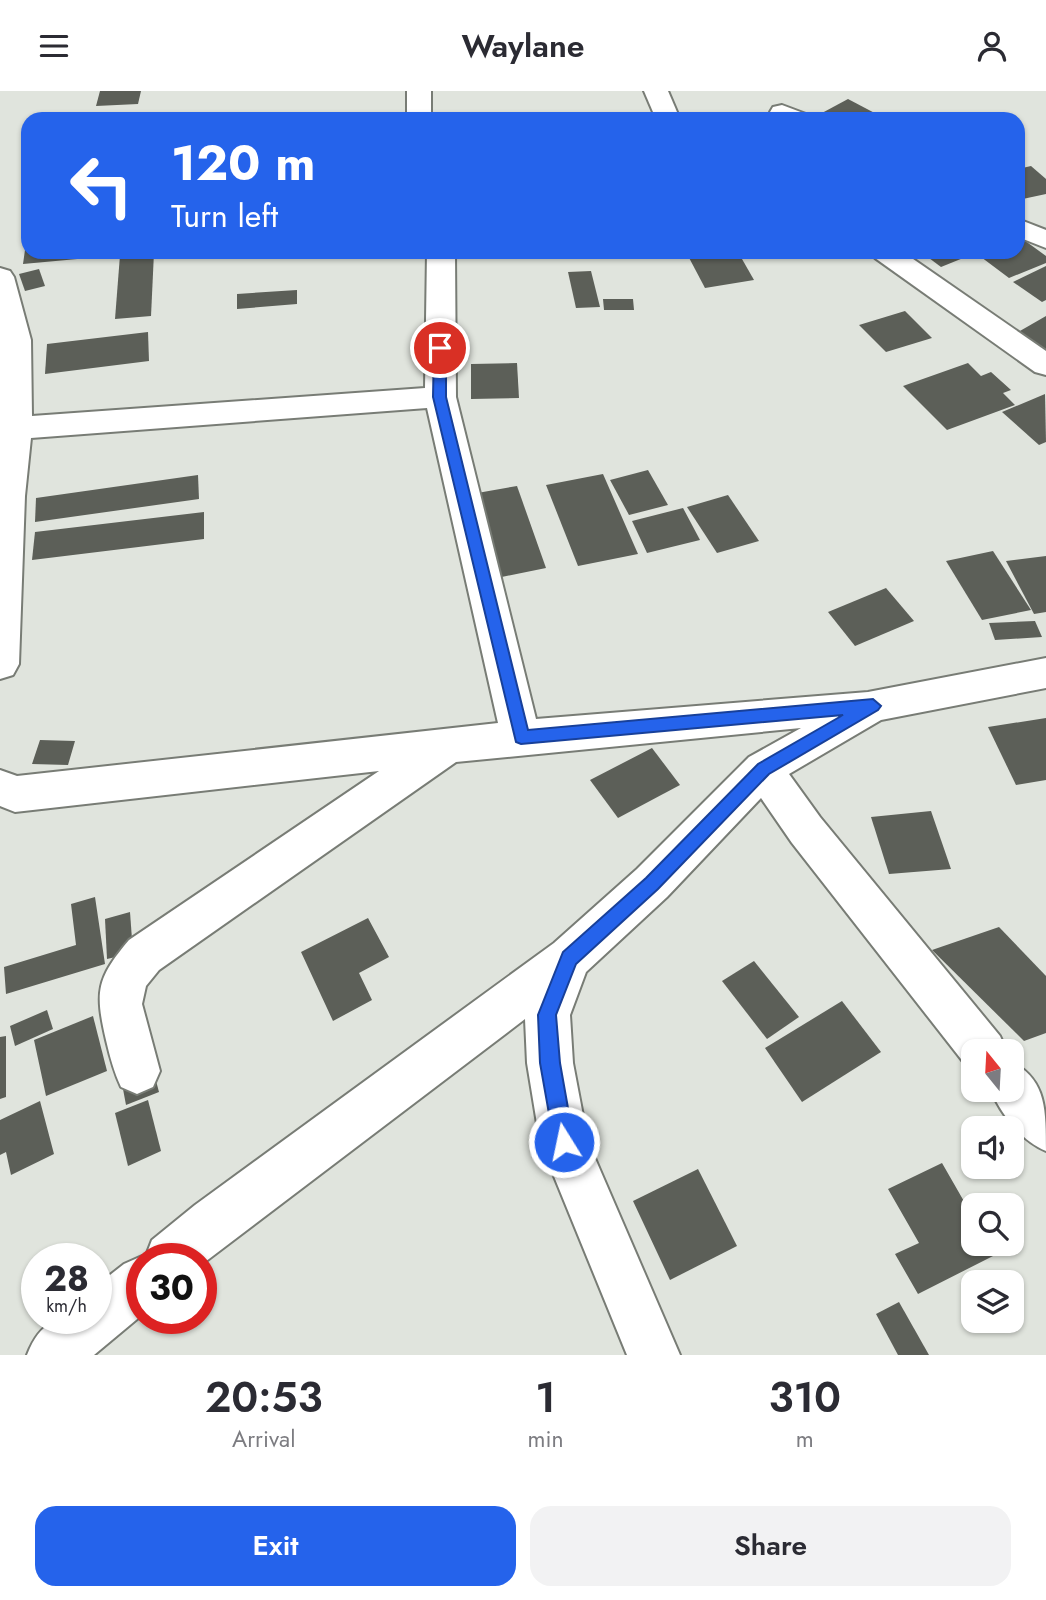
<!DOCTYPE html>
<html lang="en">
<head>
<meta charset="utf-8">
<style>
	body { margin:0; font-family:Jost,sans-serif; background:#f2f2f3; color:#2b2b33; height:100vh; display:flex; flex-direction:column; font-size:26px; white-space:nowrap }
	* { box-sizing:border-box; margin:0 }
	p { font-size:23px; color:#7c7c81 }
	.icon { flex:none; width:38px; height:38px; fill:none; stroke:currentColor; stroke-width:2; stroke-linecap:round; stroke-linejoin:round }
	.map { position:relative; height:1264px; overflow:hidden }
	.side { display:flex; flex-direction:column; background:#fff; flex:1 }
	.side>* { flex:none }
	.hud { position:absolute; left:21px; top:21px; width:1004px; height:147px; border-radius:21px; box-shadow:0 2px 5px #0004; background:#2563eb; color:#fff; overflow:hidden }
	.needle { width:46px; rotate:342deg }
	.tools { position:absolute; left:961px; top:948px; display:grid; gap:14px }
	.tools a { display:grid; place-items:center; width:63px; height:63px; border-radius:14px; background:#fff; box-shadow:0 2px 5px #0004; font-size:35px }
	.speed { position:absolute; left:21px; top:1152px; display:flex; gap:14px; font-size:35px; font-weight:700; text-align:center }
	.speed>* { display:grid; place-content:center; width:91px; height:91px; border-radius:50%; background:#fff; box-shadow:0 2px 5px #0004; line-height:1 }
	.speed small { font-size:18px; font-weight:400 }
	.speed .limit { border:10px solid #d22; background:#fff; color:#111 }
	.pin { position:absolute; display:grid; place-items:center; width:60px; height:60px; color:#fff; margin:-30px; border:4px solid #fff; border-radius:50%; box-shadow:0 2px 7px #0007 }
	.me { position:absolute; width:77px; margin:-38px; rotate:350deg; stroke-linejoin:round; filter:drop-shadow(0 0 5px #0008) }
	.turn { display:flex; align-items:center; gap:24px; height:147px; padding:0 35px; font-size:32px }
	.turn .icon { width:91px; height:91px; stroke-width:2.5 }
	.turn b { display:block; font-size:49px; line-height:60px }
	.eta { display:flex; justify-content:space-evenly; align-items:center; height:119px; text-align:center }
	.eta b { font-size:42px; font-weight:600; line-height:49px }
	.action { display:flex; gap:14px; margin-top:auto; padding:14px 35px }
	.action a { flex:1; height:80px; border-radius:21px; background:#2563eb; color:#fff; font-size:28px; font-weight:600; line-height:80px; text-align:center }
	.action a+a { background:#f2f2f3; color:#2b2b33 }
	header { display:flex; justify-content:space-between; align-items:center; height:91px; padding:0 35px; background:#fff; font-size:32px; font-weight:600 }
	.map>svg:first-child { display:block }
	.building { fill:#5c5f58 }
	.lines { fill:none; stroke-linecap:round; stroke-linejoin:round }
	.street-casing { stroke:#787c75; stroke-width:4 }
	.street { fill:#fff; fill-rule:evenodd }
	.route { fill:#2563eb; stroke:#184099; stroke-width:2 }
</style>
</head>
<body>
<header><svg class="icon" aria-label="menu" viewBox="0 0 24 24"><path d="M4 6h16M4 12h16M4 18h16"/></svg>Waylane<svg class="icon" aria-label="person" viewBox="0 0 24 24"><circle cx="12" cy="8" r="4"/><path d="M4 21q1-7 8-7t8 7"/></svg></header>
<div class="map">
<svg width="1046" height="1264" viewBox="0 0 1046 1264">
	<rect width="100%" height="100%" fill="#e0e4dd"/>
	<g class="building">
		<polygon points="100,0 141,0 138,13 96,15"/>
		<polygon points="848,8 886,28 833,28 822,22"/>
		<polygon points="1031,75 1046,88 1046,103 1018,109 1018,78"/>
		<polygon points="1024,149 1046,165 1046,172 1009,187 981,166 994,161 1018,161 1018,151"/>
		<polygon points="26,152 28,161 110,161 110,165 23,173"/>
		<polygon points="154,161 151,225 115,228 120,164"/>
		<polygon points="686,161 738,161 754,189 705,197"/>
		<polygon points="921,161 978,161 941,176"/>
		<polygon points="1046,175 1046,209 1042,211 1013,191"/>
		<polygon points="39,178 45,195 25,200 19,183"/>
		<polygon points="591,180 600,216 576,217 568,181"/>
		<polygon points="297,199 297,213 237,218 237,203"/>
		<polygon points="603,208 633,208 634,219 604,219"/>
		<polygon points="905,220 932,247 886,261 859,234"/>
		<polygon points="1046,225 1046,265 1013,244"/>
		<polygon points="148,241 149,270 45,283 47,253"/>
		<polygon points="517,272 519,307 471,308 471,273"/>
		<polygon points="968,272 981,285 991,281 1011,299 1003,302 1015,314 947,339 903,295"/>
		<polygon points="1045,303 1046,351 1039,354 1002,321"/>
		<polygon points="648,379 668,414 629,424 610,389"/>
		<polygon points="603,383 638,463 578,475 546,394"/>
		<polygon points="198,384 199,408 35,431 36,407"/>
		<polygon points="517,395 546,477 492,488 466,404"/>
		<polygon points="728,404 759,450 717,462 687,416"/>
		<polygon points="683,417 700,449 647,462 632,430"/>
		<polygon points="204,421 204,448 32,469 35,441"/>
		<polygon points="993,460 1031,519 982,529 946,470"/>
		<polygon points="1046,465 1046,521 1034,523 1006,470"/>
		<polygon points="886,497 914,530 855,555 828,521"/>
		<polygon points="1035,530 1042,546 995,549 989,532"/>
		<polygon points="1046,627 1046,689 1016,694 988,636"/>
		<polygon points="40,649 75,650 68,674 32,673"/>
		<polygon points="652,657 680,694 618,727 590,689"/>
		<polygon points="931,720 951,778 889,783 871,726"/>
		<polygon points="95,806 105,873 6,903 4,876 76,854 71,813"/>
		<polygon points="130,821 133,862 107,868 105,828"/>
		<polygon points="368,827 389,866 359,882 372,909 333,930 301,861"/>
		<polygon points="999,836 1046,885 1046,942 1024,950 932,859"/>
		<polygon points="754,870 799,926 767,948 722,890"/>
		<polygon points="842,910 881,961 802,1011 765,957"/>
		<polygon points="47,919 53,938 15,955 10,935"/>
		<polygon points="93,925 107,980 46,1005 34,949"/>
		<polygon points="6,945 6,1006 0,1008 0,946"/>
		<polygon points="155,986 159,1001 126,1014 123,998"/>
		<polygon points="148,1009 161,1060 128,1075 115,1022"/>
		<polygon points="40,1010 54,1063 11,1084 6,1061 0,1064 0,1029"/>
		<polygon points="942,1072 973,1126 973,1153 989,1153 995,1164 918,1203 895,1163 919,1152 888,1098"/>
		<polygon points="698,1078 737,1155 670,1189 633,1110"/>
		<polygon points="899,1211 929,1264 898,1264 876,1223"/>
	</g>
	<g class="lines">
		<g class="street-casing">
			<g id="street">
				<rect x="407" y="0" width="24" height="28"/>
				<polygon points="644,0 668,0 680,28 656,28"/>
				<polygon points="782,14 806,23 809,28 773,26 770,21 773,16"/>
				<polygon points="1018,128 1046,139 1046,157 1018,146"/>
				<path d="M427,161H455L456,306L536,628L868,601L1046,567V597L881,629L789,683L820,726L1000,945L1007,961H973V979L968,977L792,752L761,707L667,806L586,881L570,924L573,972L588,1051L680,1264H627L540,1051L527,972L525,928L201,1174V1167H142V1224L94,1264H27C42,1226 59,1227 96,1227V1195L124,1173L142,1165L145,1167L152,1149L195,1114L554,852L637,778L749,666L801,637L456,671L159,879L146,895L142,913L160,980L153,996L137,1003L121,996C114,981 110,966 106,949C95,901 96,888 129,849L379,680L15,721L0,715V679L17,685L498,632L427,317L31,347L25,405L19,573L13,584L0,588V177L10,180L14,186L31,249L32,325L425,297Z"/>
				<polygon points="871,161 903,161 1046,260 1046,284 1035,281 875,167"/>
				<path d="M1012,971C1046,989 1046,1018 1046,1060C1022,1050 1001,1024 991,999H1012Z"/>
			</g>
		</g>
		<use href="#street" class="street"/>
	</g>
	<polygon class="route" points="440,253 446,257 446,306 528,639 873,608 881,615 878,619 769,683 658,798 576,873 556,924 560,972 574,1051 571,1058 564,1061 557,1058 554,1051 540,972 538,924 563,861 646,787 758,673 843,624 521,653 516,651 433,306 434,257"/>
</svg>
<div class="tools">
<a><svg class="needle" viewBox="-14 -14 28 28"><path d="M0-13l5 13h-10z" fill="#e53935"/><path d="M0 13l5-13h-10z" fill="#7c7c81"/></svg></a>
<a><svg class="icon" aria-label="sound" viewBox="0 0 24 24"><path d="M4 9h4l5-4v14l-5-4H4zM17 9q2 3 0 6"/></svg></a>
<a><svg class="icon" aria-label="search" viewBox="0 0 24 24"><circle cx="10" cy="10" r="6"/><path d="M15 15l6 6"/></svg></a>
<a><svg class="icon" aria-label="layers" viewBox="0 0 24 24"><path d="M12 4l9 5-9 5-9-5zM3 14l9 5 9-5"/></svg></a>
</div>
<div class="speed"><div>28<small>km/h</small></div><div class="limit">30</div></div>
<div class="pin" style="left:440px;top:257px;background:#d93025"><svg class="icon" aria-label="arrive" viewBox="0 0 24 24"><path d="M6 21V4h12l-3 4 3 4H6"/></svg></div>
<svg class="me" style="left:564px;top:1051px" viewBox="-20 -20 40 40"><circle r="17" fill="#2563eb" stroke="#fff" stroke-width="3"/><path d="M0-11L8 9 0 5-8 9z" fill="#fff"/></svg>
<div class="hud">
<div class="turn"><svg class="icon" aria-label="left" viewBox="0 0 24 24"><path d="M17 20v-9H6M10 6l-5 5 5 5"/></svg><div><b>120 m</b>Turn left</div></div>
</div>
</div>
<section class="side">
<div class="eta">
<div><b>20:53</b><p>Arrival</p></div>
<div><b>1</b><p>min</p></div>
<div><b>310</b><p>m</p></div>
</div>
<div class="action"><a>Exit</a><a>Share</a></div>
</section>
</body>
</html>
